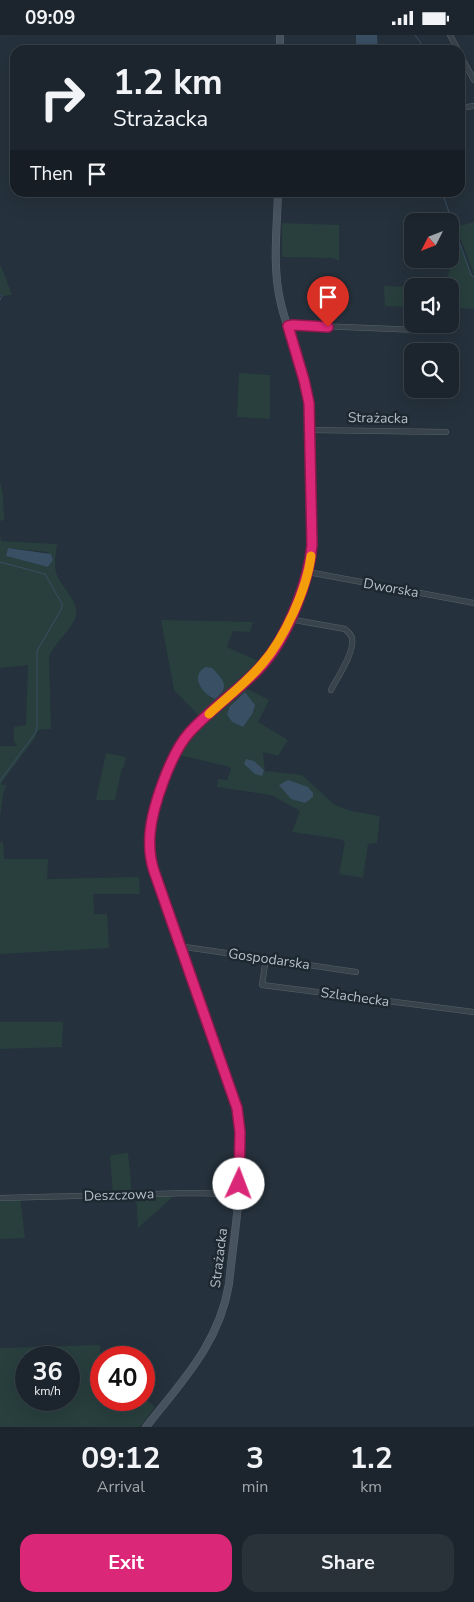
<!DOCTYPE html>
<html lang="en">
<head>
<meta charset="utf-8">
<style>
	body { margin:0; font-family:"Nunito Sans",sans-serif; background:#293139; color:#f1f3f6; height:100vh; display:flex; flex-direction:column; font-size:19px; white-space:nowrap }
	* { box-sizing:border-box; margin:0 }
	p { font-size:16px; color:#a0a5aa }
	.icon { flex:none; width:28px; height:28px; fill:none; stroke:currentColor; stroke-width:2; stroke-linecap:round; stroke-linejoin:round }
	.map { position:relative; height:1392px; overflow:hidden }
	.side { display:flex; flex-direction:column; background:#1c252d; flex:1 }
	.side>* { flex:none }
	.guide { position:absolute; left:10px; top:10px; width:455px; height:152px; border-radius:15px; box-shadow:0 5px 20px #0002,0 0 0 1px #3a4249; background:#1c252d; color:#f1f3f6; overflow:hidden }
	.needle { width:32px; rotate:228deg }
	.fabs { position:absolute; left:404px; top:178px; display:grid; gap:10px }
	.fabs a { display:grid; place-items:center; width:55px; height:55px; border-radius:10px; background:#1c252d; box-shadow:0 5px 20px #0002,0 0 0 1px #3a4249; font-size:25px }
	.speed { position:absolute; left:15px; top:1311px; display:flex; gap:10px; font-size:25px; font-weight:700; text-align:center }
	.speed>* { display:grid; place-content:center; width:65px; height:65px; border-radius:50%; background:#1c252d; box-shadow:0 5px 20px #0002,0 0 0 1px #3a4249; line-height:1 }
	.speed small { font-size:12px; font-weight:400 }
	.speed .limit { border:8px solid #d22; background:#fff; color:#111 }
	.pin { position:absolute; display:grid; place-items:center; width:42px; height:42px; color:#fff; margin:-51px -21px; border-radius:50% 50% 50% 0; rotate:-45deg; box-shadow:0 0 5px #0007 }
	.pin .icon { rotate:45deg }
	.me { position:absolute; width:55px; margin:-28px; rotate:2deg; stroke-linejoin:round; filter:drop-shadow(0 0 4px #0008) }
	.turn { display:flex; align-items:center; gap:18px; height:105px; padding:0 20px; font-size:22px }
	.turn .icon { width:65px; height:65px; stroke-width:2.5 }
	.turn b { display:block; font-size:35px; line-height:42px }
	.then { display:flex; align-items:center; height:48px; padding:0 20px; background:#0003; gap:10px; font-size:19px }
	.eta { display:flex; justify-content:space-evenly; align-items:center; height:85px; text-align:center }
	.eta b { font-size:30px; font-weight:700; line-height:35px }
	.cta { display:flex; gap:10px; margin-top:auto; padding:10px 20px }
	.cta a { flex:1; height:58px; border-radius:15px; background:#db2777; color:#fff; font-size:20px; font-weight:700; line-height:58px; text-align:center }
	.cta a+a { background:#293139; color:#f1f3f6 }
	.status { display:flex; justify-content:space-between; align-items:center; height:35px; padding:0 25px; background:#1c252d; direction:ltr }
	.status svg { height:14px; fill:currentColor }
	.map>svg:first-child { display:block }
	.green { fill:#283f3e; fill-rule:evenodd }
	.water { fill:#394f63 }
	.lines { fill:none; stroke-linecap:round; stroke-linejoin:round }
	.stream { stroke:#394f63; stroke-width:1 }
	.street-casing { stroke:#57616a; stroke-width:6 }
	.secondary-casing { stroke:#57616a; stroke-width:8 }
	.street { stroke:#39434c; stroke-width:5 }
	.secondary { stroke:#47535f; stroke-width:7 }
	.route-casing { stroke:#8e194d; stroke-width:12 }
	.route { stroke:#db2777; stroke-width:9 }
	.slow { stroke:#f59e0b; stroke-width:9 }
	.labels { text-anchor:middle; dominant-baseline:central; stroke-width:5; stroke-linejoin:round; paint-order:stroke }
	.street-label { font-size:14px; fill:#b4bec8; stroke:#1e2831 }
</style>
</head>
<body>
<div class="status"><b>09:09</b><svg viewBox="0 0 49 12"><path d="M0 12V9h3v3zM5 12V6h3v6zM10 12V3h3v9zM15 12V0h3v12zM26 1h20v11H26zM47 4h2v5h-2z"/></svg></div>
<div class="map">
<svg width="474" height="1392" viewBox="0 0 474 1392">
	<rect width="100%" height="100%" fill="#25313c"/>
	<g class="green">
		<polygon points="474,187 474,239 456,192"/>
		<polygon points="282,188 339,190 339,226 333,223 282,222"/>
		<polygon points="457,200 474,244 474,274 450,273 450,251 446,251"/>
		<polygon points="0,231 1,231 12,260 3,261 0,258"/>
		<polygon points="384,251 412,252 412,272 385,271"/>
		<polygon points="239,338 270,340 270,384 237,382"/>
		<polygon points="0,446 3,460 4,482 4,485 0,486"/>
		<path d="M0,497L1,506L57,509C56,517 54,529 56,537C60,553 84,568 74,586C67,599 55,608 49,621L51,694L38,695L35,703L1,748L2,750H7L3,759L0,783V711H17L14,706V692L26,690L28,630L0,633ZM9,513L47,517L53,522L49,532L6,521Z"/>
		<path d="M161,585L253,587L250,597L233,596L227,612L258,626V628L200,682L174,655ZM198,649L222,659L215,664L212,663Z"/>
		<path d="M244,652L269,665L258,687L288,705L278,721L263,717L265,736L302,740L335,770L351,776L380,781L377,808L368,809L363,843L339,839L345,807L340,804L292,797L300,776L271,760L217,752L218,744L227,745L231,734L230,732L179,720L189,705ZM240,661L255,675L243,692L232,687L227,680L229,672Z"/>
		<polygon points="106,718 126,722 124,732 122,733 115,765 96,765"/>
		<polygon points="0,807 3,807 4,824 48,824 47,844 139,842 140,859 93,859 94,879 107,879 109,913 0,919"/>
		<polygon points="0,987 63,987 62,1012 0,1014"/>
		<polygon points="128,1118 132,1159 113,1159 110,1121 112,1120"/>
		<polygon points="177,1158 138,1193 136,1159"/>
		<polygon points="20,1162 25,1203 0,1204 0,1163"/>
		<path d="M100,1310L101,1365H144V1363L155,1372L140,1392H0V1313ZM26,1322H69V1365H26Z"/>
	</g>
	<g class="water">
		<polygon points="356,0 377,0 378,15 356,15"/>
		<polygon points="8,513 51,519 53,525 48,532 6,521"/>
		<path d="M206,632L212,633C223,644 231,652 215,664C202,659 189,640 206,632Z"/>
		<polygon points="245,657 255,670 253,678 243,692 232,687 227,680 229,672"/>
		<polygon points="246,724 254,726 264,735 262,741 255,739 244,729"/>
		<polygon points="288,745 308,752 313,758 313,762 305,768 291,764 279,750"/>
	</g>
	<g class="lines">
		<g class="stream">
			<polyline points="415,0 426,15"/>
			<polyline points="460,64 463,70"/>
			<polyline points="447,158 443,160 471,240 474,242"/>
			<polyline points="0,259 2,261 0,265"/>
			<polyline points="0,527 45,539 62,569 62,573 37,616 37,691 36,697 0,746"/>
		</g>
		<g class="street-casing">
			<g id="street">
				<polyline points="450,0 458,15"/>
				<polyline points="460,20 474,45"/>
				<polyline points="460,73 474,71"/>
				<polyline points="288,291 293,290 444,296"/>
				<polyline points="310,395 446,397"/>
				<polyline points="308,537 474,568"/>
				<path d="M289,584L345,594C348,597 351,599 352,603C355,617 337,643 331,655"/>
				<polyline points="181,913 185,912 356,937"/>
				<polyline points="266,923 262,950 474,977"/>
				<polyline points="0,1163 189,1158 238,1159"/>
			</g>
		</g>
		<g class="secondary-casing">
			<g id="secondary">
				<polyline points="280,15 280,0"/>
				<path d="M146,1392C182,1346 219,1309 229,1249C235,1188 249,1122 234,1062L152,831L149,806L152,785L165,744L178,714L191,696L256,636L270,620L282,600L305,547L310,525L312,504L309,368C304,334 289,302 281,269C272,233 277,194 278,158"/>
			</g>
		</g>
		<use href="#street" class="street"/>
		<use href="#secondary" class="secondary"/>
	</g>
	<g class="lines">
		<g class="route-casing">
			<path id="route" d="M239,1149L240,1097L237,1073L154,836C150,824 149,812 150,799C152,772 171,718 189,698C212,672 242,654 264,628C288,600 309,546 312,510L309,368L304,345L288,291L293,290L328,292"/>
		</g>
		<use href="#route" class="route"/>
		<path class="slow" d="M209,679C226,663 246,648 262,629C284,604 307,554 311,521"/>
	</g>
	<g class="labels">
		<g class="street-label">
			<text transform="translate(378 383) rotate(1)">Strażacka</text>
			<text transform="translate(391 553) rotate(10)">Dworska</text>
			<text transform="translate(269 924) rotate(8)">Gospodarska</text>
			<text transform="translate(355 962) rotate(8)">Szlachecka</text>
			<text transform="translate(119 1160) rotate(-2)">Deszczowa</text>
			<text transform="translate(219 1223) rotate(-83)">Strażacka</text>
		</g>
	</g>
</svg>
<div class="fabs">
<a><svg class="needle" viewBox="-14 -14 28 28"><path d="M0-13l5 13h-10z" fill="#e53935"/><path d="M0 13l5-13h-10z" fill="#a0a5aa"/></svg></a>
<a><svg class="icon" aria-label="sound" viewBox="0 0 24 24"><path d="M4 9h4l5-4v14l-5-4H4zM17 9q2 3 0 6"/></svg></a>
<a><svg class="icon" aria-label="search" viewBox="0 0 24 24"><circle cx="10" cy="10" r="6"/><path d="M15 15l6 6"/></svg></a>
</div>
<div class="speed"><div>36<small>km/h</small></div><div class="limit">40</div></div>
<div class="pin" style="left:328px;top:292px;background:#d93025"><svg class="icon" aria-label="arrive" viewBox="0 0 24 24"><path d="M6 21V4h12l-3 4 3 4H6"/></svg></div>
<svg class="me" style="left:239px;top:1149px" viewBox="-20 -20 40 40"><circle r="19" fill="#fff"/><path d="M0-13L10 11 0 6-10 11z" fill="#db2777"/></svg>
<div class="guide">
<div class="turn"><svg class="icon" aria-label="right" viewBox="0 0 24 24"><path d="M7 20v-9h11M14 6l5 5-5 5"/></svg><div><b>1.2 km</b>Strażacka</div></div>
<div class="then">Then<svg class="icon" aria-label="arrive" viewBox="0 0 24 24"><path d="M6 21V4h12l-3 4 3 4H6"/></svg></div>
</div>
</div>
<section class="side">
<div class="eta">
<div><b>09:12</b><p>Arrival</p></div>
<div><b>3</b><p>min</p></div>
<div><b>1.2</b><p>km</p></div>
</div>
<div class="cta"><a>Exit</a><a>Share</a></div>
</section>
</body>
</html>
